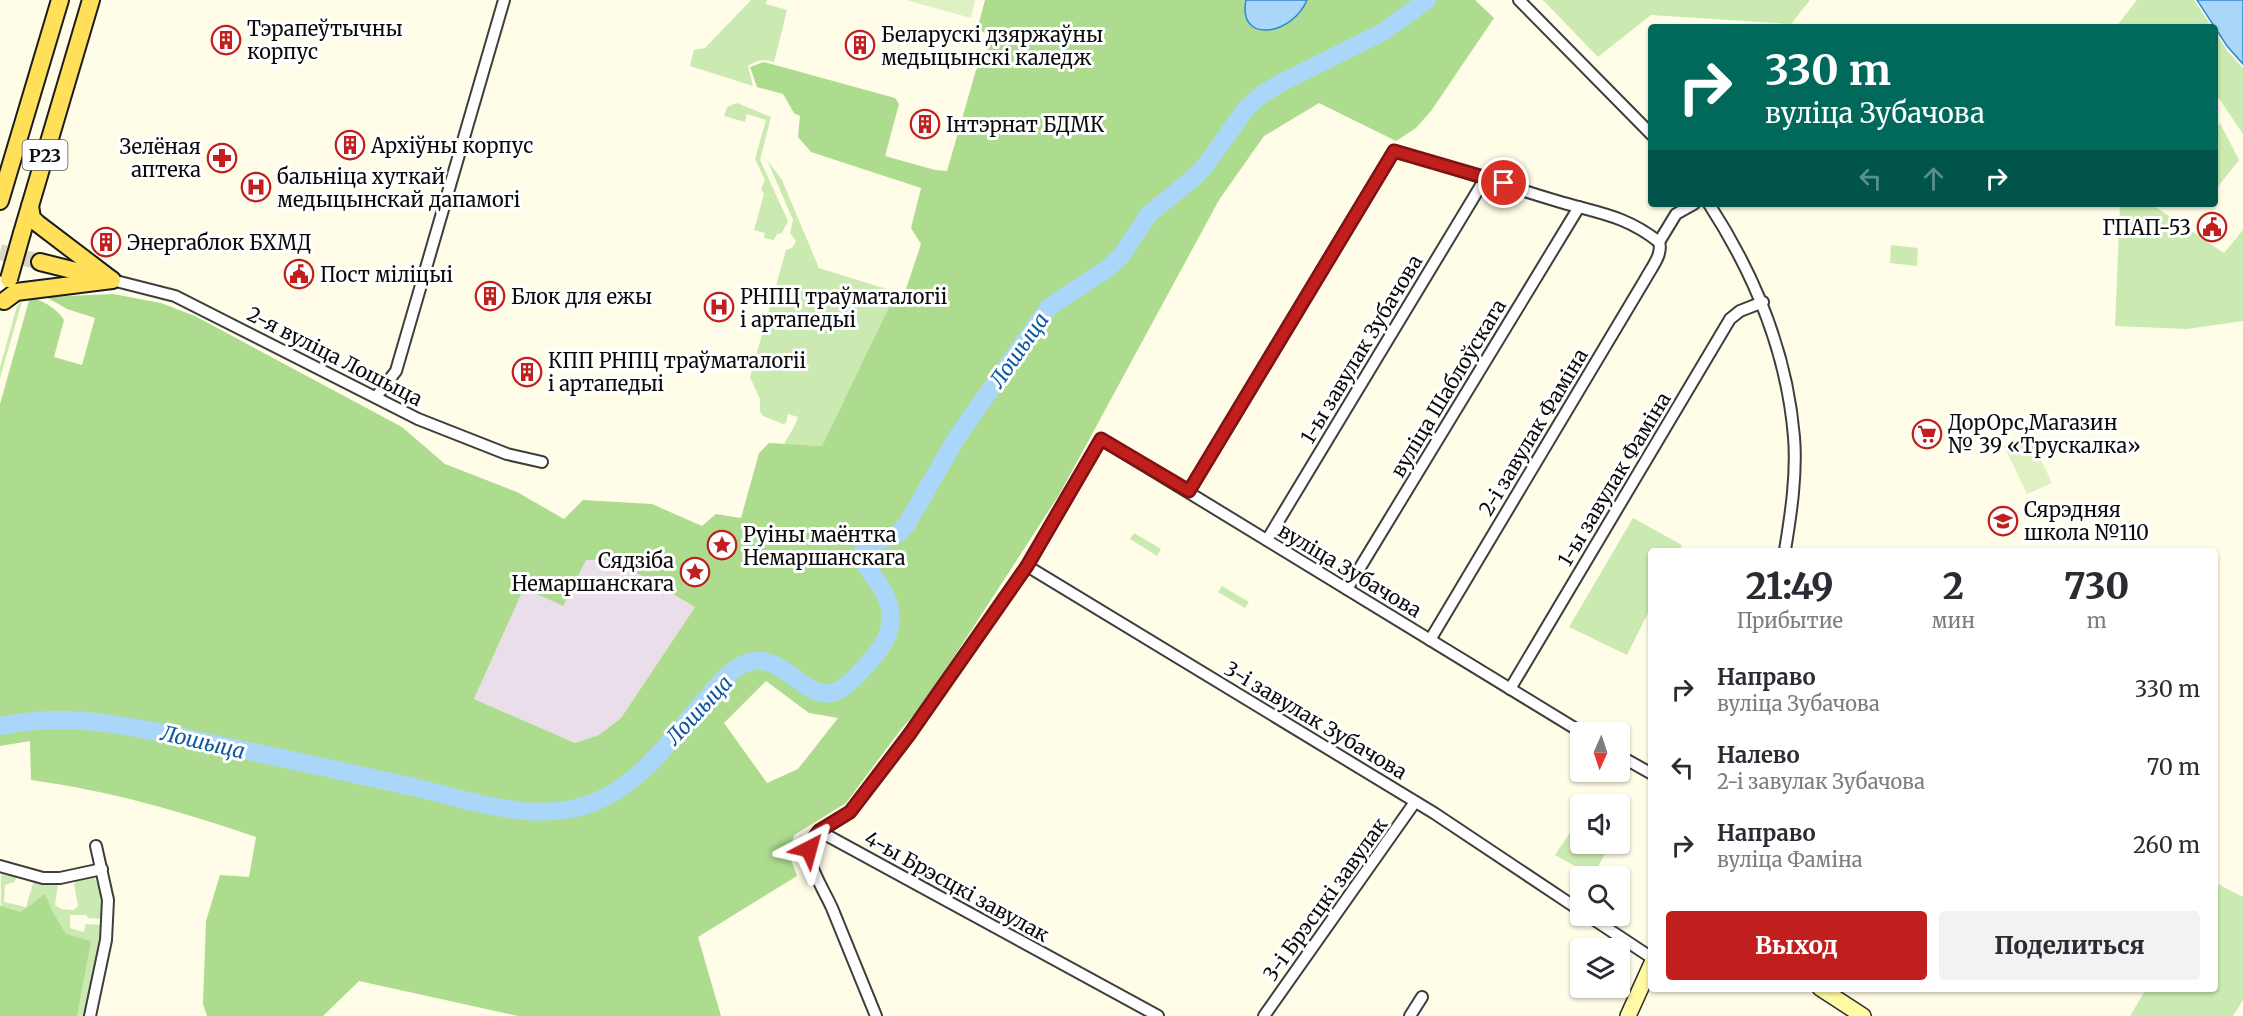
<!DOCTYPE html>
<html lang="ru">
<head>
<meta charset="utf-8">
<style>
	body { margin:0; font-family:Merriweather,serif; background:#f2f2f3; color:#2b2b33; height:100vh; display:flex; flex-direction:column; font-size:22px; white-space:nowrap }
	* { box-sizing:border-box; margin:0 }
	p { font-size:20px; color:#7c7c81 }
	.icon { flex:none; width:33px; height:33px; fill:none; stroke:currentColor; stroke-width:2; stroke-linecap:round; stroke-linejoin:round }
	.map { position:relative; flex:1; overflow:hidden }
	.details { position:absolute; left:1648px; top:548px; width:570px; height:444px; display:flex; flex-direction:column; background:#fff; border-radius:6px; box-shadow:0 2px 4px #0004 }
	.details>* { flex:none }
	.banner { position:absolute; left:1648px; top:24px; width:570px; height:183px; border-radius:6px; box-shadow:0 2px 4px #0004; background:#00695c; color:#fff; overflow:hidden }
	.needle { width:39px; rotate:183deg }
	.tools { position:absolute; left:1570px; top:722px; display:grid; gap:12px }
	.tools a { display:grid; place-items:center; width:60px; height:60px; border-radius:6px; background:#fff; box-shadow:0 2px 4px #0004; font-size:30px }
	.pin { position:absolute; display:grid; place-items:center; width:51px; height:51px; color:#fff; margin:-26px; border:3px solid #fff; border-radius:50%; box-shadow:0 2px 6px #0007 }
	.me { position:absolute; width:66px; margin:-33px; rotate:39deg; stroke-linejoin:round; filter:drop-shadow(0 0 4px #0008) }
	.turn { display:flex; align-items:center; gap:21px; height:126px; padding:0 18px; font-size:27px }
	.turn .icon { width:78px; height:78px; stroke-width:2.5 }
	.turn b { display:block; font-size:42px; line-height:51px }
	.lanes { display:flex; align-items:center; height:57px; padding:0 18px; background:#0003; justify-content:center; gap:30px; direction:ltr }
	.lanes .off { opacity:.35 }
	.eta { display:flex; justify-content:space-evenly; align-items:center; height:102px; text-align:center }
	.eta b { font-size:36px; font-weight:800; line-height:42px }
	.primary-button { display:flex; gap:12px; margin-top:auto; padding:12px 18px }
	.primary-button a { flex:1; height:69px; border-radius:6px; background:#c01f1d; color:#fff; font-size:24px; font-weight:800; line-height:69px; text-align:center }
	.primary-button a+a { background:#f2f2f3; color:#2b2b33 }
	ul { padding:0; list-style:none }
	li { display:flex; align-items:center; gap:18px; height:78px; padding:0 18px }
	li div { flex:1 }
	li b { display:block; font-size:22px }
	li em { font-style:normal }
	.map>svg:first-child { display:block }
	.industrial { fill:#eadeeb }
	.green { fill:#cbeab1 }
	.forest { fill:#addc8f; fill-rule:evenodd }
	.pitch { fill:#dff1c3 }
	.water { fill:#aad7f9; stroke:#2e88d3; stroke-width:1.5 }
	.lines { fill:none; stroke-linecap:round; stroke-linejoin:round }
	.river { stroke:#aad7f9; stroke-width:18 }
	.primary-tunnel { stroke:#dad8c7; stroke-width:16; stroke-dasharray:16 8; stroke-linecap:butt }
	.street-casing { stroke:#3e3e3e; stroke-width:14 }
	.secondary-casing { stroke:#2d2d2d; stroke-width:18 }
	.primary-casing { stroke:#1c1c1c; stroke-width:20 }
	.street { stroke:#fff; stroke-width:10 }
	.secondary { stroke:#fffaa3; stroke-width:15 }
	.primary { stroke:#ffe058; stroke-width:16 }
	.primary-bridge-casing { stroke:#1c1c1c; stroke-width:20; stroke-linecap:butt }
	.primary-bridge { stroke:#ffe058; stroke-width:16 }
	.route-casing { stroke:#7d1413; stroke-width:15 }
	.route { stroke:#c01f1d; stroke-width:10 }
	.labels { text-anchor:middle; dominant-baseline:central; stroke-width:6; stroke-linejoin:round; paint-order:stroke }
	.shield { fill:#fff; stroke:#545454; stroke-width:1.5 }
	.shield-label { font-size:18px; font-weight:bold; fill:#0b0b0b }
	.poi-label { font-size:20px; fill:#0b0b0b; stroke:#fff; text-anchor:start }
	.street-label { font-size:20px; fill:#0b0b0b; stroke:#fff }
	.water-label { font-size:21px; font-style:italic; fill:#0f59a1; stroke:#fff }
</style>
</head>
<body>
<div class="map">
<svg width="2243" height="1016" viewBox="0 0 2243 1016">
	<rect width="100%" height="100%" fill="#fffce8"/>
	<polygon class="industrial" points="586,560 614,560 695,607 621,718 599,735 575,743 474,699 524,588"/>
	<g class="green">
		<path d="M751,0H767L766,4L787,10L774,62C763,59 757,60 748,66L753,86L690,66L694,50L705,48Z"/>
		<polygon points="1543,0 1810,0 1791,24 1651,15 1598,57"/>
		<polygon points="2137,0 2194,0 2212,27 2116,27"/>
		<polygon points="2216,33 2228,52 2243,68 2243,134 2216,94"/>
		<polygon points="737,103 771,117 760,160 788,221 782,233 777,234 774,240 764,238 765,233 754,230 764,194 761,189 765,180 755,159 766,120 747,114 745,122 724,116 727,107"/>
		<polygon points="2220,123 2239,160 2216,189 2216,127"/>
		<polygon points="767,160 782,180 819,268 896,292 822,446 784,444 795,425 798,417 788,414 786,423 783,424 763,416 760,411 760,399 750,377 786,250 792,248 796,241 790,233 793,220"/>
		<polygon points="2120,204 2151,204 2224,253 2243,230 2243,321 2187,329 2115,326"/>
		<polygon points="1891,245 1918,248 1917,266 1890,263"/>
		<polygon points="23,298 0,378 0,367 17,306"/>
		<polygon points="1633,518 1682,545 1680,550 1652,550 1651,607 1627,655 1569,627"/>
		<polygon points="1134,533 1161,549 1157,556 1130,539"/>
		<polygon points="1222,586 1249,602 1245,608 1218,592"/>
		<polygon points="1575,825 1581,829 1581,843 1599,843 1607,850 1593,876 1555,855"/>
		<polygon points="1,871 17,877 14,882 5,885 4,902 26,907 34,880 58,883 55,905 61,909 73,910 78,906 74,884 78,880 94,878 100,885 102,919 88,918 86,915 70,915 70,928 84,932 86,924 101,925 101,937 86,1016 0,1016"/>
		<polygon points="2216,883 2243,897 2243,1000 2233,1016 2130,1016 2146,989 2216,988"/>
	</g>
	<g class="forest">
		<path d="M985,0H1475L1494,18L1431,111L1416,128L1396,141L1319,103L1264,136L1219,200L1059,495L922,706L902,728L846,803L794,835L789,854L797,876L698,937L721,1016H518L359,981L323,1016H207L203,1004L206,921L220,875L249,877L256,837C180,811 110,791 31,780L30,741L0,746V404L30,297C42,300 58,309 64,320L54,357L82,365L95,318L67,309L46,297L113,294L161,303L195,316L402,427L445,464L517,492L564,519L583,500L652,504L702,526L716,514L741,518L759,453L769,443L822,446L896,292L906,289L921,244L911,228L921,188L811,152L798,137L800,116L794,113L783,94L757,87L750,67L764,62L895,98L899,104L885,156L935,170L947,171L976,70L984,63L991,35L977,30ZM586,560H614L695,607L621,718L599,735L575,743L474,699L524,588L563,606ZM766,681L809,713L838,718L798,769L767,783L724,723Z"/>
		<polygon points="45,894 52,911 66,934 91,941 77,1016 0,1016 0,906 21,912"/>
	</g>
	<g class="pitch">
		<polygon points="906,0 975,0 971,18"/>
		<polygon points="2029,435 2052,483 2027,494 2004,446"/>
	</g>
	<g class="water">
		<path d="M1246,0H1307C1292,36 1237,44 1246,0Z"/>
		<polygon points="2197,0 2243,0 2243,64 2227,46"/>
	</g>
	<g class="lines">
		<path class="river" d="M0,726C77,710 141,729 215,744C281,758 347,772 413,787C470,800 537,826 595,802C654,777 684,717 728,675C781,625 806,725 849,683C884,649 909,622 874,577C867,567 860,560 864,547L899,533L907,524L957,437L1049,307L1108,268L1121,256L1149,214L1197,175L1208,162L1245,110L1261,95L1279,84L1383,32L1427,0"/>
		<polyline class="primary-tunnel" points="0,252 40,262"/>
		<g class="street-casing">
			<g id="street">
				<polyline points="1519,0 1652,135"/>
				<path d="M1709,204C1755,275 1787,352 1794,437C1797,474 1791,514 1785,550"/>
				<polyline points="112,280 175,296 418,419 507,454 542,462"/>
				<polyline points="376,397 396,371 504,0"/>
				<path d="M1189,491L1394,151C1449,166 1503,185 1557,201C1597,213 1625,215 1659,242L1676,214L1694,204"/>
				<polyline points="1267,540 1486,177"/>
				<polyline points="1027,566 1434,813 1581,911"/>
				<polyline points="1347,589 1579,207"/>
				<path d="M1430,640L1646,278C1652,267 1663,254 1659,242"/>
				<polyline points="1510,689 1730,319 1740,311 1763,302"/>
				<polyline points="1620,756 1652,774"/>
				<path d="M819,831C815,836 810,841 809,847C808,867 824,890 832,908C847,944 861,980 876,1016"/>
				<polyline points="0,866 43,878 60,878 102,869"/>
				<polyline points="1587,915 1652,958"/>
				<polyline points="90,1016 106,940 108,900 96,846"/>
				<polyline points="1158,1016 819,831 850,812 909,734 1027,566 1101,439 1581,732"/>
				<polyline points="1264,1016 1415,802"/>
				<polyline points="1410,1016 1422,997"/>
			</g>
		</g>
		<g class="secondary-casing">
			<g id="secondary">
				<polyline points="1820,988 1863,1016"/>
				<polyline points="1628,1016 1652,963"/>
			</g>
		</g>
		<g class="primary-casing">
			<g id="primary">
				<polyline points="0,201 60,0"/>
				<polyline points="30,206 32,218 37,223 112,280"/>
				<polyline points="22,233 91,0"/>
				<polyline points="40,262 100,277"/>
				<polyline points="4,301 16,292 112,280"/>
			</g>
		</g>
		<use href="#street" class="street"/>
		<use href="#secondary" class="secondary"/>
		<use href="#primary" class="primary"/>
		<g class="primary-bridge-casing">
			<polyline id="primary-bridge" points="9,279 22,233"/>
		</g>
		<use href="#primary-bridge" class="primary-bridge"/>
	</g>
	<g class="lines">
		<g class="route-casing">
			<polyline id="route" points="809,849 811,842 819,831 850,812 909,735 1027,566 1101,439 1189,491 1394,151 1504,183"/>
		</g>
		<use href="#route" class="route"/>
	</g>
	<defs>
		<g id="building-ring" transform="scale(1.5)"><circle r="9.5" fill="#fff" stroke="#c01f1d" stroke-width="1.5"/><path d="M-4-6H4V6H1V3H-1V6H-4ZM-2.5-4.3h1.7v1.8h-1.7ZM.8-4.3h1.7v1.8H.8ZM-2.5-1h1.7V.8h-1.7ZM.8-1h1.7V.8H.8Z" fill="#c01f1d"/></g>
		<g id="pharmacy-ring" transform="scale(1.5)"><circle r="9.5" fill="#fff" stroke="#c01f1d" stroke-width="1.5"/><path d="M-2-6h4v4h4v4h-4v4h-4v-4h-4v-4h4Z" fill="#c01f1d"/></g>
		<g id="hospital-ring" transform="scale(1.5)"><circle r="9.5" fill="#fff" stroke="#c01f1d" stroke-width="1.5"/><path d="M-5-5h3v3.5h4V-5h3V5h-3V1.5h-4V5h-3Z" fill="#c01f1d"/></g>
		<g id="civic-ring" transform="scale(1.5)"><circle r="9.5" fill="#fff" stroke="#c01f1d" stroke-width="1.5"/><path d="M-.6-6.5H3V-4.5H.6V-3L4-1V1h2V6H-6V1h2V-1L-.6-3ZM-1.2 2.5V6h2.4V2.5Z" fill="#c01f1d"/></g>
		<g id="supermarket-ring" transform="scale(1.5)"><circle r="9.5" fill="#fff" stroke="#c01f1d" stroke-width="1.5"/><path d="M-6-5.5h2.5l.6 2H6L4.5 2H-2.5L-4.4-4H-6ZM-1.5 3.2a1.3 1.3 0 1 0 .1 0ZM3 3.2a1.3 1.3 0 1 0 .1 0Z" fill="#c01f1d"/></g>
		<g id="school-ring" transform="scale(1.5)"><circle r="9.5" fill="#fff" stroke="#c01f1d" stroke-width="1.5"/><path d="M0-5L7-2L0 1L-7-2ZM-4 1L0 2.5L4 1V4Q0 6-4 4Z" fill="#c01f1d"/></g>
		<g id="sight-ring" transform="scale(1.5)"><circle r="9.5" fill="#fff" stroke="#c01f1d" stroke-width="1.5"/><path d="M0-6L1.8-2.2L6-1.7L2.9 1.2L3.7 5.4L0 3.3L-3.7 5.4L-2.9 1.2L-6-1.7L-1.8-2.2Z" fill="#c01f1d"/></g>
	</defs>
	<g fill-rule="evenodd">
		<use href="#building-ring" x="226" y="40"/>
		<use href="#building-ring" x="860" y="45"/>
		<use href="#building-ring" x="925" y="124"/>
		<use href="#building-ring" x="350" y="145"/>
		<use href="#pharmacy-ring" x="222" y="158"/>
		<use href="#hospital-ring" x="256" y="187"/>
		<use href="#civic-ring" x="2212" y="227"/>
		<use href="#building-ring" x="106" y="242"/>
		<use href="#civic-ring" x="299" y="274"/>
		<use href="#building-ring" x="490" y="296"/>
		<use href="#hospital-ring" x="719" y="307"/>
		<use href="#building-ring" x="527" y="372"/>
		<use href="#supermarket-ring" x="1927" y="434"/>
		<use href="#school-ring" x="2003" y="521"/>
		<use href="#sight-ring" x="722" y="545"/>
		<use href="#sight-ring" x="695" y="572"/>
	</g>
	<g class="labels">
		<rect class="shield" x="22.5" y="140" width="45" height="30" rx="4.5"/>
		<g class="shield-label">
			<text x="45" y="155">Р23</text>
		</g>
		<g class="poi-label">
			<text x="247" y="28">Тэрапеўтычны<tspan x="247" dy="23">корпус</tspan></text>
			<text x="881" y="34">Беларускі дзяржаўны<tspan x="881" dy="23">медыцынскі каледж</tspan></text>
			<text x="946" y="124">Інтэрнат БДМК</text>
			<text x="371" y="145">Архіўны корпус</text>
			<text x="201" y="146" text-anchor="end">Зелёная<tspan x="201" dy="23">аптека</tspan></text>
			<text x="277" y="176">бальніца хуткай<tspan x="277" dy="23">медыцынскай дапамогі</tspan></text>
			<text x="2191" y="227" text-anchor="end">ГПАП-53</text>
			<text x="127" y="242">Энергаблок БХМД</text>
			<text x="320" y="274">Пост міліцыі</text>
			<text x="511" y="296">Блок для ежы</text>
			<text x="740" y="296">РНПЦ траўматалогіі<tspan x="740" dy="23">і артапедыі</tspan></text>
			<text x="548" y="360">КПП РНПЦ траўматалогіі<tspan x="548" dy="23">і артапедыі</tspan></text>
			<text x="1948" y="422">ДорОрс,Магазин<tspan x="1948" dy="23">№ 39 «Трускалка»</tspan></text>
			<text x="2024" y="509">Сярэдняя<tspan x="2024" dy="23">школа №110</tspan></text>
			<text x="743" y="534">Руіны маёнтка<tspan x="743" dy="23">Немаршанскага</tspan></text>
			<text x="674" y="560" text-anchor="end">Сядзіба<tspan x="674" dy="23">Немаршанскага</tspan></text>
		</g>
		<g class="street-label">
			<text transform="translate(1361 349) rotate(-59)">1-ы завулак Зубачова</text>
			<text transform="translate(335 356) rotate(27)">2-я вуліца Лошыца</text>
			<text transform="translate(1448 388) rotate(-59)">вуліца Шаблоўскага</text>
			<text transform="translate(1533 432) rotate(-59)">2-і завулак Фаміна</text>
			<text transform="translate(1614 479) rotate(-59)">1-ы завулак Фаміна</text>
			<text transform="translate(1350 570) rotate(31)">вуліца Зубачова</text>
			<text transform="translate(1316 720) rotate(31)">3-і завулак Зубачова</text>
			<text transform="translate(957 886) rotate(29)">4-ы Брэсцкі завулак</text>
			<text transform="translate(1325 899) rotate(-54)">3-і Брэсцкі завулак</text>
		</g>
		<g class="water-label">
			<text transform="translate(1019 350) rotate(-55)">Лошыца</text>
			<text transform="translate(699 710) rotate(-47)">Лошыца</text>
			<text transform="translate(203 742) rotate(13)">Лошыца</text>
		</g>
	</g>
</svg>
<div class="tools">
<a><svg class="needle" viewBox="-14 -14 28 28"><path d="M0-13l5 13h-10z" fill="#e53935"/><path d="M0 13l5-13h-10z" fill="#7c7c81"/></svg></a>
<a><svg class="icon" aria-label="sound" viewBox="0 0 24 24"><path d="M4 9h4l5-4v14l-5-4H4zM17 9q2 3 0 6"/></svg></a>
<a><svg class="icon" aria-label="search" viewBox="0 0 24 24"><circle cx="10" cy="10" r="6"/><path d="M15 15l6 6"/></svg></a>
<a><svg class="icon" aria-label="layers" viewBox="0 0 24 24"><path d="M12 4l9 5-9 5-9-5zM3 14l9 5 9-5"/></svg></a>
</div>
<div class="pin" style="left:1504px;top:183px;background:#d93025"><svg class="icon" aria-label="arrive" viewBox="0 0 24 24"><path d="M6 21V4h12l-3 4 3 4H6"/></svg></div>
<svg class="me" style="left:809px;top:849px" viewBox="-20 -20 40 40"><path d="M0-17L14 15 0 8-14 15z" fill="#c01f1d" stroke="#fff" stroke-width="4"/></svg>
<div class="banner">
<div class="turn"><svg class="icon" aria-label="right" viewBox="0 0 24 24"><path d="M7 20v-9h11M14 6l5 5-5 5"/></svg><div><b>330 m</b>вуліца Зубачова</div></div>
<div class="lanes"><svg class="icon off" aria-label="left" viewBox="0 0 24 24"><path d="M17 20v-9H6M10 6l-5 5 5 5"/></svg><svg class="icon off" aria-label="ahead" viewBox="0 0 24 24"><path d="M12 20V5M6 11l6-6 6 6"/></svg><svg class="icon" aria-label="right" viewBox="0 0 24 24"><path d="M7 20v-9h11M14 6l5 5-5 5"/></svg></div>
</div>
<section class="details">
<div class="eta">
<div><b>21:49</b><p>Прибытие</p></div>
<div><b>2</b><p>мин</p></div>
<div><b>730</b><p>m</p></div>
</div>
<ul>
<li><svg class="icon" aria-label="right" viewBox="0 0 24 24"><path d="M7 20v-9h11M14 6l5 5-5 5"/></svg><div><b>Направо</b><p>вуліца Зубачова</p></div><em>330 m</em></li>
<li><svg class="icon" aria-label="left" viewBox="0 0 24 24"><path d="M17 20v-9H6M10 6l-5 5 5 5"/></svg><div><b>Налево</b><p>2-і завулак Зубачова</p></div><em>70 m</em></li>
<li><svg class="icon" aria-label="right" viewBox="0 0 24 24"><path d="M7 20v-9h11M14 6l5 5-5 5"/></svg><div><b>Направо</b><p>вуліца Фаміна</p></div><em>260 m</em></li>
</ul>
<div class="primary-button"><a>Выход</a><a>Поделиться</a></div>
</section>
</div>
</body>
</html>
